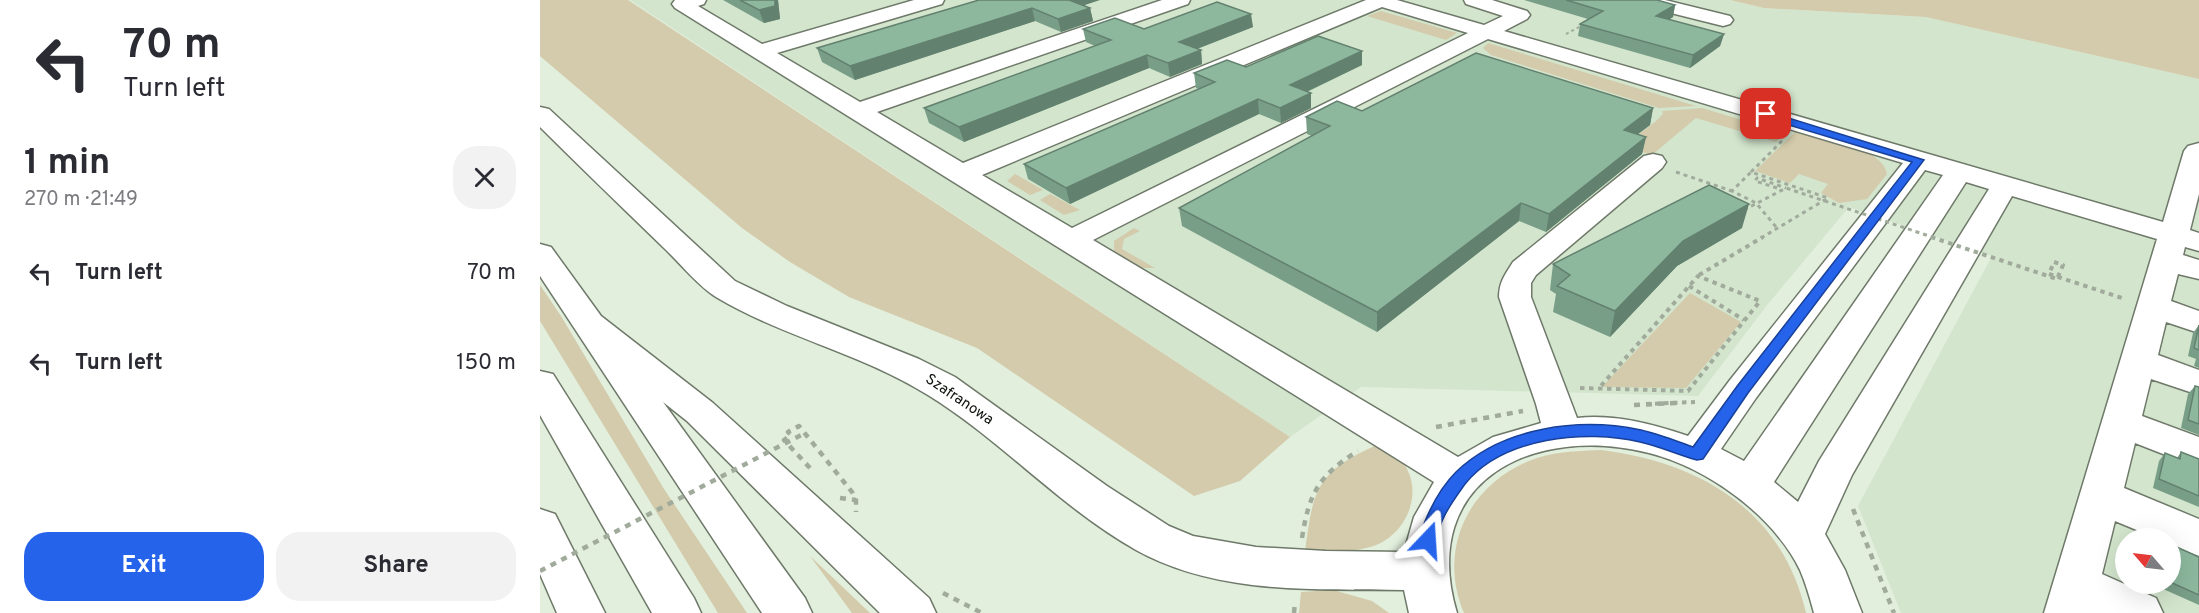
<!DOCTYPE html>
<html lang="en">
<head>
<meta charset="utf-8">
<style>
	body { margin:0; font-family:Overpass,sans-serif; background:#f2f2f3; color:#2b2b33; height:100vh; display:flex; flex-direction:column; font-size:22px; white-space:nowrap }
	* { box-sizing:border-box; margin:0 }
	p { font-size:20px; color:#7c7c81 }
	.icon { flex:none; width:33px; height:33px; fill:none; stroke:currentColor; stroke-width:2; stroke-linecap:round; stroke-linejoin:round }
	.map { position:relative; flex:1; overflow:hidden }
	.side { display:flex; flex-direction:column; background:#fff; width:540px }
	.side>* { flex:none }
	.banner { background:#fff; color:#2b2b33; overflow:hidden }
	.needle { width:39px; rotate:298deg }
	.buttons { position:absolute; left:1575px; top:528px; display:grid; gap:12px }
	.buttons a { display:grid; place-items:center; width:66px; height:66px; border-radius:50%; background:#fff; box-shadow:0 6px 24px #0002; font-size:30px }
	.pin { position:absolute; display:grid; place-items:center; width:51px; height:51px; color:#fff; margin:-26px; border-radius:12px; box-shadow:0 3px 9px #0006 }
	.me { position:absolute; width:66px; margin:-33px; rotate:20deg; stroke-linejoin:round; filter:drop-shadow(0 0 4px #0008) }
	.turn { display:flex; align-items:center; gap:21px; height:126px; padding:0 24px; font-size:27px }
	.turn .icon { width:78px; height:78px; stroke-width:2.5 }
	.turn b { display:block; font-size:42px; line-height:51px }
	.round { display:grid; place-items:center; flex:none; width:63px; height:63px; border-radius:24px; background:#f2f2f3 }
	.summary { display:flex; align-items:center; justify-content:space-between; height:102px; padding:0 24px }
	h1 { font-size:36px; font-weight:700; line-height:45px }
	.button { display:flex; gap:12px; margin-top:auto; padding:12px 24px }
	.button a { flex:1; height:69px; border-radius:24px; background:#2563eb; color:#fff; font-size:24px; font-weight:700; line-height:69px; text-align:center }
	.button a+a { background:#f2f2f3; color:#2b2b33 }
	ul { padding:0; list-style:none }
	li { display:flex; align-items:center; gap:18px; height:90px; padding:0 24px }
	li div { flex:1 }
	li b { display:block; font-size:22px }
	li em { font-style:normal }
	main { display:flex; flex:1; min-height:0 }
	.map>svg:first-child { display:block }
	.built { fill:#d3e5cd; fill-rule:evenodd }
	.green { fill:#d3cbab }
	.lines { fill:none; stroke-linecap:round; stroke-linejoin:round }
	.minor-casing { stroke:#6e7969; stroke-width:3 }
	.major-casing { stroke:#6e7969; stroke-width:3 }
	.path-far3 { stroke:#a1ab9c; stroke-width:2; stroke-dasharray:3 3; stroke-linecap:butt }
	.path-far2 { stroke:#a1ab9c; stroke-width:3; stroke-dasharray:4 4; stroke-linecap:butt }
	.path-far1 { stroke:#a1ab9c; stroke-width:4; stroke-dasharray:4.5 4.5; stroke-linecap:butt }
	.path { stroke:#a1ab9c; stroke-width:4.5; stroke-dasharray:6 6; stroke-linecap:butt }
	.minor { fill:#fff; fill-rule:evenodd }
	.major { fill:#fff; fill-rule:evenodd }
	.path-bridge-far2 { stroke:#a1ab9c; stroke-width:3; stroke-dasharray:4 4; stroke-linecap:butt }
	.path-bridge-far1 { stroke:#a1ab9c; stroke-width:4; stroke-dasharray:4.5 4.5; stroke-linecap:butt }
	.path-bridge { stroke:#a1ab9c; stroke-width:4.5; stroke-dasharray:6 6; stroke-linecap:butt }
	.wall { fill:#799e88 }
	.shaded-wall { fill:#63816f }
	.building { fill:#8db89e; stroke:#63816f; stroke-width:1.5 }
	.route { fill:#2563eb; stroke:#184099; stroke-width:1.5 }
	.labels { text-anchor:middle; dominant-baseline:central; stroke-width:4.5; stroke-linejoin:round; paint-order:stroke }
	.street-label { font-size:15px; fill:#0f130d; stroke:#fff }
</style>
</head>
<body>
<main>
<section class="side">
<div class="banner">
<div class="turn"><svg class="icon" aria-label="left" viewBox="0 0 24 24"><path d="M17 20v-9H6M10 6l-5 5 5 5"/></svg><div><b>70 m</b>Turn left</div></div>
</div>
<div class="summary"><div><h1>1 min</h1><p>270 m · 21:49</p></div><a class="round"><svg class="icon" aria-label="close" viewBox="0 0 24 24"><path d="M6 6l12 12M18 6L6 18"/></svg></a></div>
<ul>
<li><svg class="icon" aria-label="left" viewBox="0 0 24 24"><path d="M17 20v-9H6M10 6l-5 5 5 5"/></svg><div><b>Turn left</b></div><em>70 m</em></li>
<li><svg class="icon" aria-label="left" viewBox="0 0 24 24"><path d="M17 20v-9H6M10 6l-5 5 5 5"/></svg><div><b>Turn left</b></div><em>150 m</em></li>
</ul>
<div class="button"><a>Exit</a><a>Share</a></div>
</section>
<div class="map">
<svg width="1659" height="613" viewBox="0 0 1659 613">
	<rect width="100%" height="100%" fill="#e2efdd"/>
	<path class="built" d="M90,0H1189L1224,8L1386,17L1659,79V613H1361L1318,506L1452,256L1309,207L1228,304L1158,396L821,387L750,437ZM1586,538H1630V584H1586Z"/>
	<g class="green">
		<polygon points="0,0 88,0 750,437 700,481 654,496 437,348 309,297 250,262 202,228 0,56"/>
		<polygon points="1190,0 1659,0 1659,79 1386,17 1224,8"/>
		<polygon points="841,11 917,33 906,40 827,16"/>
		<polygon points="948,43 1156,106 1119,108 951,55 943,48"/>
		<polygon points="1162,108 1239,131 1243,134 1236,142 1156,118 1112,155 1083,146 1115,122 1123,114 1122,111"/>
		<path d="M1258,129C1280,136 1345,149 1347,174L1327,199L1299,203L1281,193L1288,184L1259,174L1250,183L1215,171Z"/>
		<polygon points="475,174 503,190 490,195 467,181"/>
		<polygon points="510,194 540,210 524,215 500,200"/>
		<polygon points="594,228 600,231 584,239 582,249 615,268 602,268 574,251 574,241"/>
		<polygon points="0,285 21,316 124,489 207,613 178,613 0,321"/>
		<polygon points="1150,293 1201,322 1146,388 1062,387"/>
		<path d="M839,444C850,451 861,457 867,469C883,499 862,539 830,547C809,553 786,551 765,552C773,488 777,471 839,444Z"/>
		<path d="M1061,450C1160,462 1243,511 1266,613H924C896,547 931,480 997,458C1018,451 1040,451 1061,450Z"/>
		<polygon points="270,556 330,613 312,613"/>
		<polygon points="793,590 832,601 849,613 759,613 761,592"/>
	</g>
	<g class="lines">
		<g class="minor-casing">
			<g id="minor">
				<path d="M135,0H166L164,4L158,6L222,44L374,0H404L402,4L237,53L320,102L622,0H650L648,4L337,112L423,163L826,0H857L944,25L963,16L926,4L924,0H952L987,11L990,15L987,19L964,31L1623,222L1644,151L1648,146L1659,143V194L1650,230L1659,233V251L1645,247L1643,255L1659,260V279L1638,274L1631,301L1659,311V333L1626,322L1618,355L1659,370V395L1611,379L1602,416L1659,437V468L1595,443L1584,488L1659,519V556L1630,545V538H1616L1575,521L1562,574L1616,598L1623,613H1504L1617,239L1472,196L1312,475L1285,534L1305,570L1322,613H1274C1270,598 1266,584 1260,570C1233,515 1168,468 1109,453C996,424 877,479 917,613H869L864,590C775,589 677,595 596,550C520,507 461,440 388,395C321,353 243,337 176,297C157,285 140,263 124,248C83,208 41,168 0,127V107L9,109L195,281L247,306L379,359L415,377L567,486L629,526L653,536L716,547L786,551L864,552L874,517L894,482L135,8L132,4ZM842,7L928,33L532,228L442,175ZM948,39L1363,163L1190,380L1148,436C1113,424 1075,414 1037,418L991,297V283L996,275L1122,168L1126,162L1122,156L1113,154L1104,156L973,262C965,275 959,282 959,297L996,404L1001,423L953,437L918,457L553,240ZM1385,170L1403,175L1204,461L1181,449L1216,398ZM1426,182L1449,189L1279,461L1258,502L1234,482Z"/>
				<polygon points="1093,0 1125,0 1190,16 1193,20 1190,24 1183,26 1095,4"/>
			</g>
		</g>
		<g class="major-casing">
			<g id="major">
				<polygon points="0,244 11,247 61,316 173,403 389,598 396,613 340,613 147,421 123,402 265,598 272,613 222,613 0,276"/>
				<polygon points="0,371 13,374 154,598 161,613 112,613 0,415"/>
				<polygon points="0,509 15,514 65,613 17,613 0,574"/>
			</g>
		</g>
		<polyline class="path-far3" points="1026,34 1043,25"/>
		<g class="path-far2">
			<polyline points="1136,172 1192,191"/>
			<polyline points="1211,172 1242,141"/>
			<polyline points="1221,238 1288,198 1211,172 1192,191 1216,203 1237,228"/>
		</g>
		<g class="path-far1">
			<polyline points="1509,274 1585,299"/>
			<polyline points="1159,275 1223,237"/>
			<polyline points="1149,286 1204,320"/>
			<polyline points="1040,388 1148,391 1220,301 1158,276 1059,388"/>
			<polyline points="1106,404 1155,402"/>
		</g>
		<g class="path">
			<polyline points="1094,405 1136,403"/>
			<polyline points="896,427 983,411"/>
			<polyline points="270,468 244,440 251,435 248,432 259,426 312,492 316,500 316,512"/>
			<polyline points="300,498 316,500"/>
			<polyline points="1313,509 1354,613"/>
			<path d="M762,538C769,493 779,475 818,451"/>
			<polyline points="403,593 442,613"/>
			<polyline points="754,613 755,602"/>
		</g>
		<use href="#minor" class="minor"/>
		<use href="#major" class="major"/>
		<g class="path-bridge-far2">
			<polyline points="1237,188 1215,181 1217,178 1246,188"/>
			<polyline points="1204,210 1246,188 1395,238"/>
		</g>
		<polyline class="path-bridge-far1" points="1391,237 1517,279 1523,265 1514,262 1509,274"/>
		<polyline class="path-bridge" points="0,571 265,433"/>
	</g>
	<g class="wall">
		<polygon points="183,0 238,0 240,19 224,23"/>
		<polygon points="439,0 543,5 550,8 553,21 521,32 495,21 315,80 282,62 277,48"/>
		<polygon points="984,0 1117,0 1135,5 1133,17 1128,20 1184,34 1180,46 1150,68 1038,36 1040,24 1048,19"/>
		<polygon points="713,27 657,49 661,50 662,64 630,77 609,68 424,142 389,123 384,108 555,46 546,42 543,29 604,29"/>
		<polygon points="822,51 822,65 767,92 771,108 741,123 719,114 530,204 488,179 484,164 659,89 656,88 654,73"/>
		<polygon points="1113,108 1110,125 1098,134 1106,137 1102,154 1006,232 979,221 837,332 642,226 639,208 772,136 767,134 766,117 822,111"/>
		<polygon points="1202,228 1137,266 1070,337 1013,312 1016,294 1010,290 1013,264"/>
		<polygon points="1659,325 1659,368 1654,366 1656,359 1648,356 1653,333"/>
		<polygon points="1655,386 1659,387 1659,435 1641,428 1648,394"/>
		<polygon points="1641,452 1659,459 1659,507 1613,488 1619,461 1625,453 1637,458"/>
		<polygon points="1630,544 1659,557 1659,605 1612,584 1630,584"/>
	</g>
	<g class="shaded-wall">
		<polygon points="235,0 238,0 240,19 224,23 219,10"/>
		<polygon points="525,0 560,0 527,11"/>
		<polygon points="1135,5 1133,17 1114,29 1116,16"/>
		<polygon points="492,8 495,21 315,80 310,66"/>
		<polygon points="550,8 553,21 521,32 518,19"/>
		<polygon points="711,14 713,27 641,55 639,42"/>
		<polygon points="1184,34 1180,46 1150,68 1153,55"/>
		<polygon points="661,50 662,64 630,77 628,63"/>
		<polygon points="822,51 822,65 751,99 750,85"/>
		<polygon points="607,55 609,68 424,142 419,127"/>
		<polygon points="771,93 771,108 741,123 740,108"/>
		<polygon points="718,99 719,114 530,204 526,188"/>
		<polygon points="1113,108 1110,125 1081,147 1084,130"/>
		<polygon points="1106,137 1102,154 1006,232 1009,214"/>
		<polygon points="981,203 979,221 837,332 837,312"/>
		<polygon points="1209,204 1202,228 1137,266 1070,337 1075,311 1143,241"/>
	</g>
	<g class="building">
		<polygon points="200,0 235,0 235,6 219,10"/>
		<polygon points="439,0 529,0 550,8 518,19 492,8 310,66 277,48"/>
		<polygon points="1026,0 1117,0 1135,5 1116,16 1184,34 1153,55 1040,24 1063,11"/>
		<polygon points="677,2 711,14 639,42 661,50 628,63 607,55 419,127 384,108 571,40 543,29 575,18 604,29"/>
		<polygon points="778,36 822,51 750,85 771,93 740,108 718,99 526,188 484,164 675,82 654,73 687,60 706,67"/>
		<polygon points="936,53 1113,108 1084,130 1106,137 1009,214 981,203 837,312 639,208 790,126 766,117 797,101 822,111"/>
		<polygon points="1169,185 1209,204 1143,241 1075,311 1017,286 1030,275 1013,264"/>
		<polygon points="1659,325 1659,350 1654,348"/>
		<polygon points="1655,386 1659,387 1659,424 1648,420"/>
		<polygon points="1641,452 1659,459 1659,496 1619,479 1625,453 1640,459"/>
		<polygon points="1605,533 1617,538 1603,538"/>
		<polygon points="1630,544 1659,557 1659,595 1630,582"/>
	</g>
	<path class="route" d="M1222,112H1229L1384,160L1208,393L1163,459L1157,460C1138,455 1119,446 1100,442C1046,429 963,437 925,484C918,494 908,507 903,519C899,527 898,537 894,545L888,547L881,545L878,540C886,516 898,490 916,472C963,427 1039,417 1101,430C1119,434 1136,441 1153,447L1198,385L1372,162L1222,117Z"/>
	<g class="labels">
		<g class="street-label">
			<text transform="translate(419 400) rotate(34)">Szafranowa</text>
		</g>
	</g>
</svg>
<div class="buttons">
<a><svg class="needle" viewBox="-14 -14 28 28"><path d="M0-13l5 13h-10z" fill="#e53935"/><path d="M0 13l5-13h-10z" fill="#7c7c81"/></svg></a>
</div>
<div class="pin" style="left:1226px;top:114px;background:#d93025"><svg class="icon" aria-label="arrive" viewBox="0 0 24 24"><path d="M6 21V4h12l-3 4 3 4H6"/></svg></div>
<svg class="me" style="left:888px;top:540px" viewBox="-20 -20 40 40"><path d="M0-17L14 15 0 8-14 15z" fill="#2563eb" stroke="#fff" stroke-width="4"/></svg>
</div>
</main>
</body>
</html>
